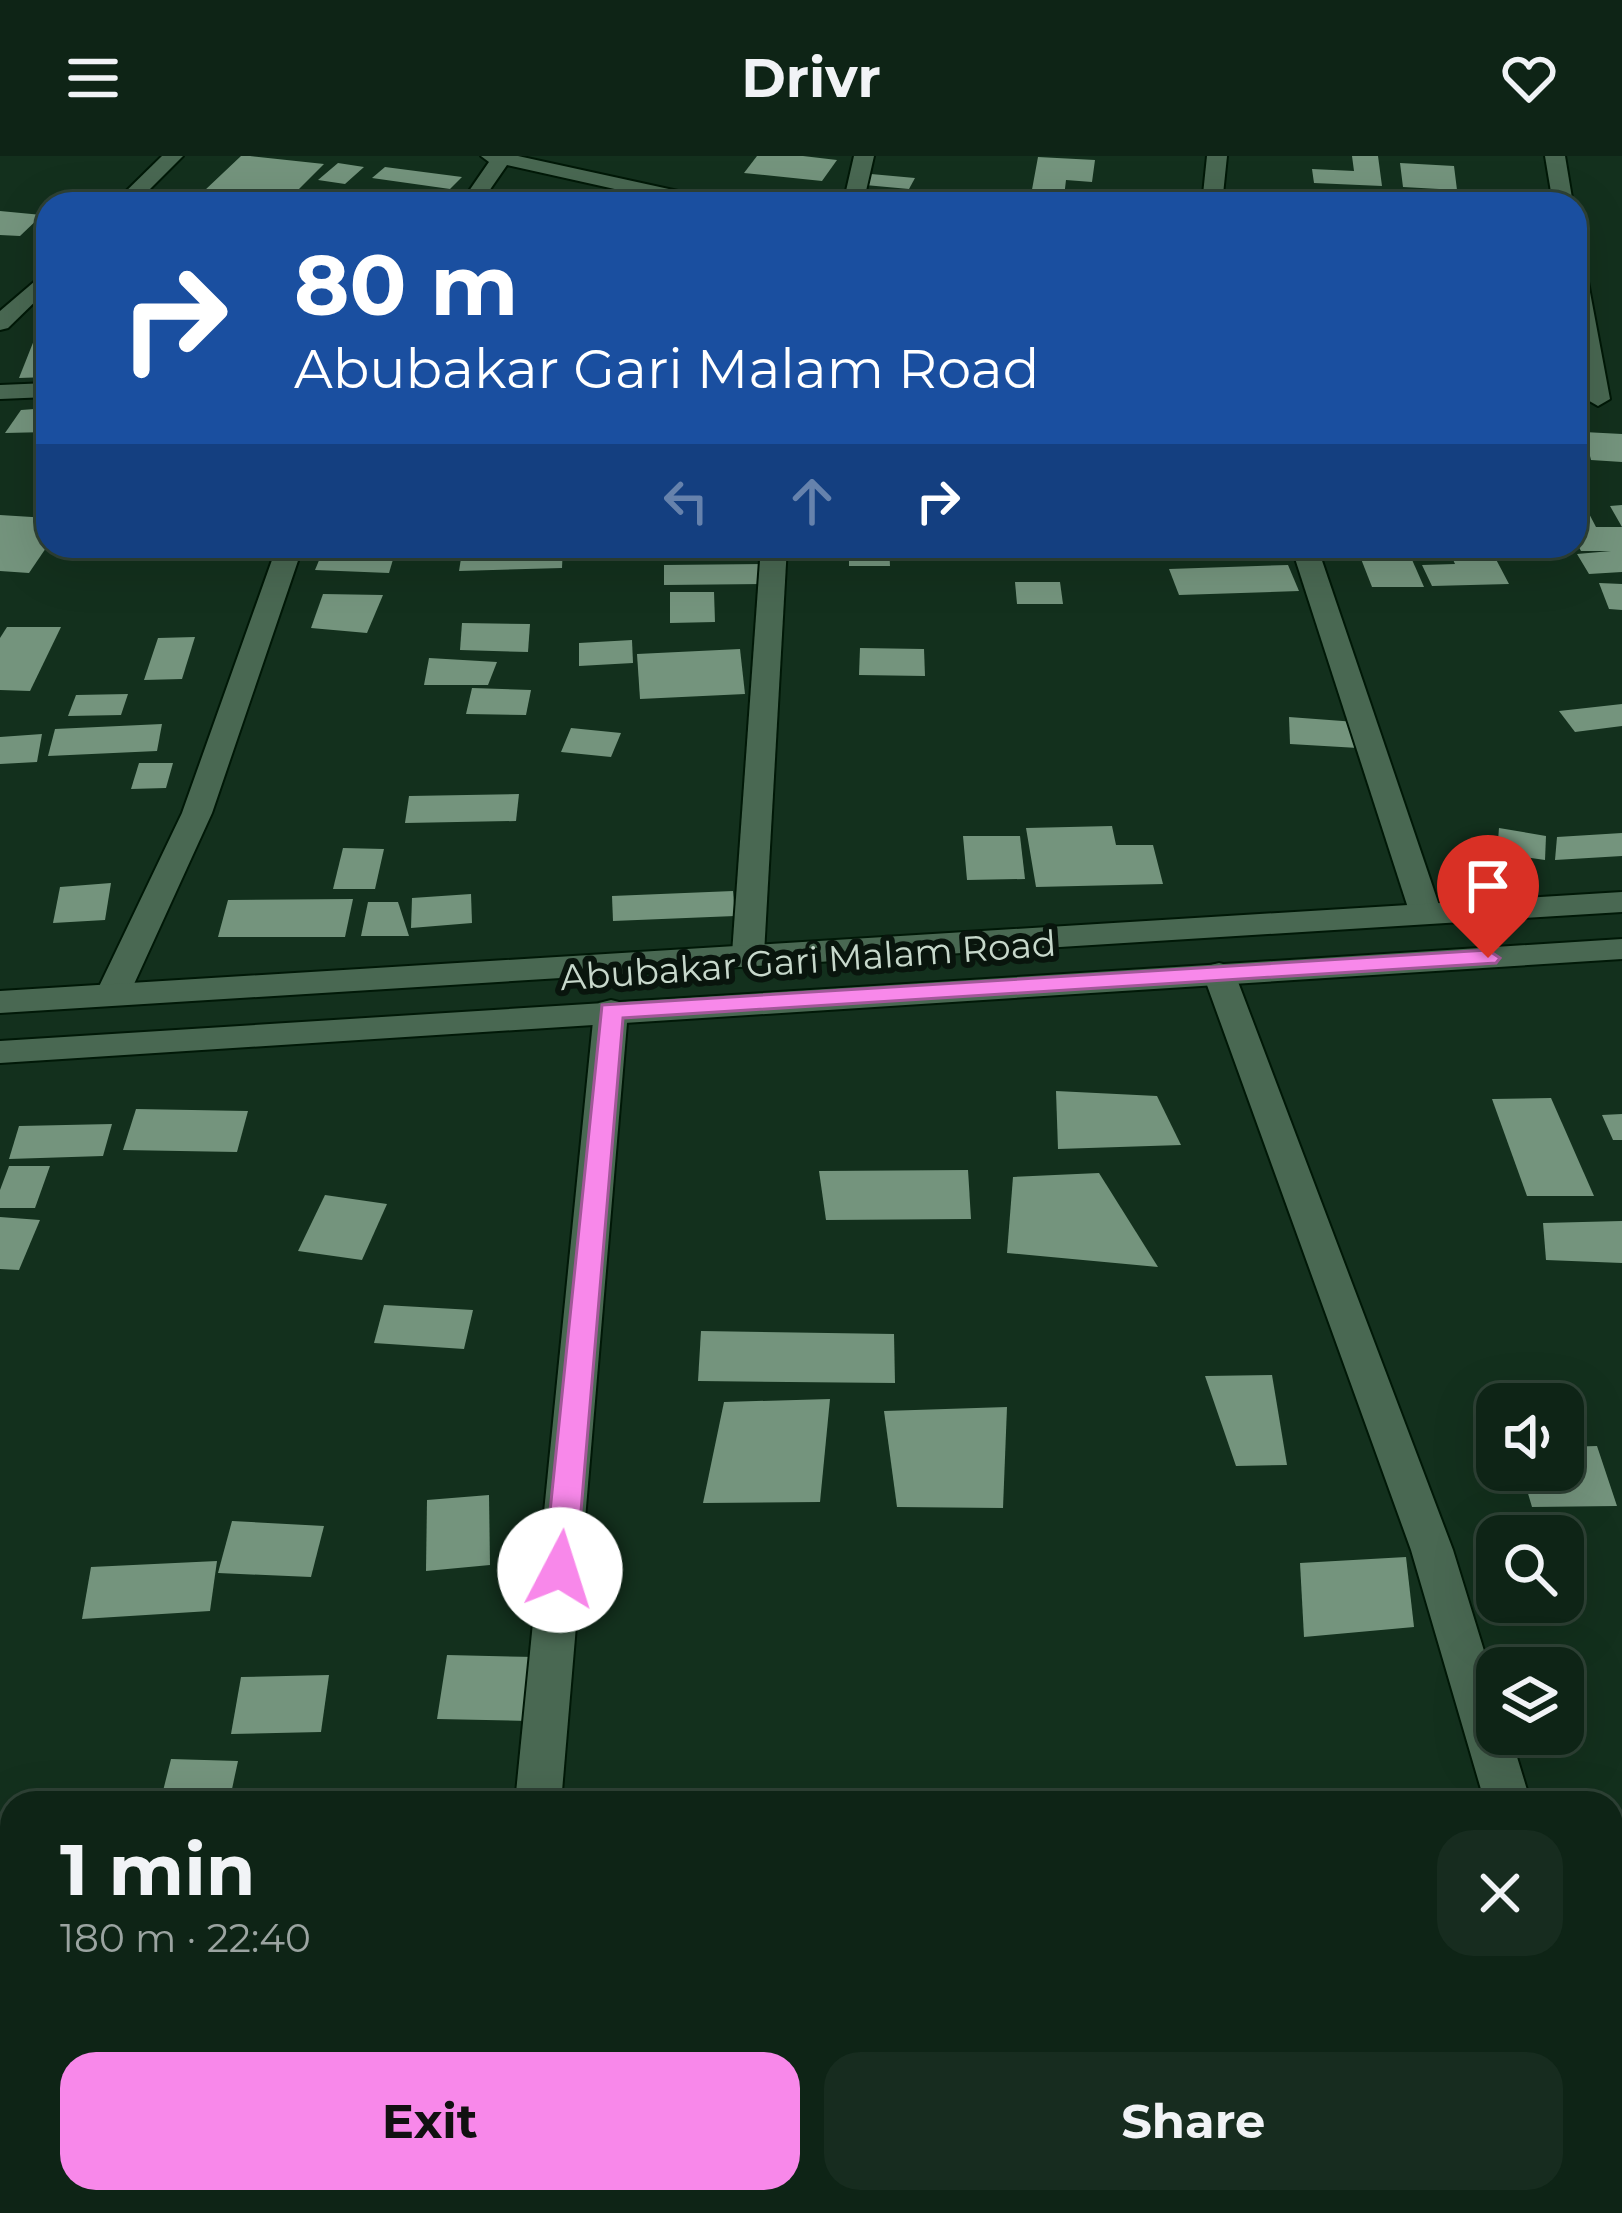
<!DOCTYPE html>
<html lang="en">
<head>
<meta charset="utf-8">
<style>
	body { margin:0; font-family:Montserrat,sans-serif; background:#172c1f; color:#f1f3f6; height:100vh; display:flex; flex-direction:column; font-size:45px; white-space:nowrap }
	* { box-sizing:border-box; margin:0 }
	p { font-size:39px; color:#9ba4a1 }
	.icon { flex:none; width:66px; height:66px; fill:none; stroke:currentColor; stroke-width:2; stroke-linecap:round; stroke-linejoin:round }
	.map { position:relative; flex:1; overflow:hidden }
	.side { position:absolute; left:0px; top:1635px; width:1623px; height:423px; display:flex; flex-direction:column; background:#0e2416; border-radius:36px 36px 0 0; box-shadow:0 12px 48px #0002,0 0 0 3px #2e4135 }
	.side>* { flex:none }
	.guide { position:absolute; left:36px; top:36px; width:1551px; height:366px; border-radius:36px; box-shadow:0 12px 48px #0002,0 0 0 3px #2e4135; background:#1a4fa0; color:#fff; overflow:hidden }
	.buttons { position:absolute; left:1476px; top:1227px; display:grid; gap:24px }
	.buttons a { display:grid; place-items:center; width:108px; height:108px; border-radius:24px; background:#0e2416; box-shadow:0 12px 48px #0002,0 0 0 3px #2e4135; font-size:60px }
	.pin { position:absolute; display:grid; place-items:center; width:102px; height:102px; color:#fff; margin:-123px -51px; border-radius:50% 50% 50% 0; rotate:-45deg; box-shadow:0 0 12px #0007 }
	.pin .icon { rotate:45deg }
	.me { position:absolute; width:132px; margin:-66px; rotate:5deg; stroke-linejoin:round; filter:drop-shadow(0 0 9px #0008) }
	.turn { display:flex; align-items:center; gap:42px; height:252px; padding:0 60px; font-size:54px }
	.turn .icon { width:156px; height:156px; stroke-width:2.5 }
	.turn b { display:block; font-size:84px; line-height:102px }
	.lanes { display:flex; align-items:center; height:114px; padding:0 60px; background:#0003; justify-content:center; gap:60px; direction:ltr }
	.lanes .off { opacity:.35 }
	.round { display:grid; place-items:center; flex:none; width:126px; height:126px; border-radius:36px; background:#172c1f }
	.headline { display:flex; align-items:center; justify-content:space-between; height:204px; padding:0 60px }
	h1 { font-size:72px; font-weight:700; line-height:90px }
	.cta { display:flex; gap:24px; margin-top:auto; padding:24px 60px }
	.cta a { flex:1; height:138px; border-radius:36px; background:#f888ea; color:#111; font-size:48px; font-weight:700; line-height:138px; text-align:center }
	.cta a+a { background:#172c1f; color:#f1f3f6 }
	header { display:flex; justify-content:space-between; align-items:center; height:156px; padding:0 60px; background:#0e2416; font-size:54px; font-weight:700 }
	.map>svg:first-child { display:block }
	.building { fill:#74947d }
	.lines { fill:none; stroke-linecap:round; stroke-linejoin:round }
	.street-casing { stroke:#001807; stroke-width:4 }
	.secondary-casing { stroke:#001807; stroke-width:4 }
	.street { fill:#496852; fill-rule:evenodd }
	.secondary { fill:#496852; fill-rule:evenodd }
	.route { fill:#f888ea; stroke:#a15898; stroke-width:3 }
	.labels { text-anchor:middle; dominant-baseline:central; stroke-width:12; stroke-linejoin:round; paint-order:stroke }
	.street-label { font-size:36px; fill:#c7d8cb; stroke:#09150d }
</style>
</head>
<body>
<header><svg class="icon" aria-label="menu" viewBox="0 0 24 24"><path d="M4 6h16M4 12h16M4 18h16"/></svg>Drivr<svg class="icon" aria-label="heart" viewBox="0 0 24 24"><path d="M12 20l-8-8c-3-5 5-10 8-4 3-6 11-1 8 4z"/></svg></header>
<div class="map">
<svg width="1622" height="2057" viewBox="0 0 1622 2057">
	<rect width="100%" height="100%" fill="#13301d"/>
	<g class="building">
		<polygon points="241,0 250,0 324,8 297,35 285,33 274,44 224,44 232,37 204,35"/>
		<polygon points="757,0 803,0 837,4 822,25 744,17"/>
		<polygon points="1352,0 1378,0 1382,30 1314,27 1312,13 1354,15"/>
		<polygon points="1038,1 1095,4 1092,26 1066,24 1064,41 1031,39"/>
		<polygon points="338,7 364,11 345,28 318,24"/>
		<polygon points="1400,7 1454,10 1457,34 1403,31"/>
		<polygon points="385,11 462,21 450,33 372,22"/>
		<polygon points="871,18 915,22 909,33 865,29"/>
		<polygon points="1399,36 1436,38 1437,48 1400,48"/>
		<polygon points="0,55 42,59 20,80 0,79"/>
		<polygon points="44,159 48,159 48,221 19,222"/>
		<polygon points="48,252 48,276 5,277 21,254"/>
		<polygon points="1584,276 1622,278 1622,306 1591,304"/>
		<polygon points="1622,349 1622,416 1589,418 1577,398 1611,395 1581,395 1575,384 1575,351 1585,350 1596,371 1622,371 1610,350"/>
		<polygon points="0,359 48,362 48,389 29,417 0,415"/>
		<polygon points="325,390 397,390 389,417 315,414"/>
		<polygon points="463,390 563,390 562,412 459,415"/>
		<polygon points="849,390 889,390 890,410 849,410"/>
		<polygon points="1356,390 1406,390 1424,431 1372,431"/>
		<polygon points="1415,390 1489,390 1509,428 1432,430 1422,409 1455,408 1451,399 1419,400"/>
		<polygon points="767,408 768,428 664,429 664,409"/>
		<polygon points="1288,409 1299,435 1179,439 1169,413"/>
		<polygon points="1015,426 1060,426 1063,448 1017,448"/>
		<polygon points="1599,427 1622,428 1622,454 1609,453"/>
		<polygon points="670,436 714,436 715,466 670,467"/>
		<polygon points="323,438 383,439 367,477 311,472"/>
		<polygon points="462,467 530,468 528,496 460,494"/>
		<polygon points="7,471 61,471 30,535 0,534 0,482"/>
		<polygon points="195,481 182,523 144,524 158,482"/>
		<polygon points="632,484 633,507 579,510 579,487"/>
		<polygon points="860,492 924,493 925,520 859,519"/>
		<polygon points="740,493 745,538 640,543 637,498"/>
		<polygon points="429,502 497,506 488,529 424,529"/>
		<polygon points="472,532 531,534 526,559 466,558"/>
		<polygon points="128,538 121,559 68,560 76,539"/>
		<polygon points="1622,548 1622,570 1575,576 1559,555"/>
		<polygon points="1289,561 1356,566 1358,592 1290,588"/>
		<polygon points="162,568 157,595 48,600 55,573"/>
		<polygon points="571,572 621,577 611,601 561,596"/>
		<polygon points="42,578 37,606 0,608 0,581"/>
		<polygon points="139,607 173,607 166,632 131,633"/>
		<polygon points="519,638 516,665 405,667 409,640"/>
		<polygon points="1112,670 1116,689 1153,689 1163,728 1036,731 1026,672"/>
		<polygon points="1499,672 1546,680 1545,704 1497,697"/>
		<polygon points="1622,677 1622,700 1555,704 1557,681"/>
		<polygon points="963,680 1020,680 1025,723 967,724"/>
		<polygon points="343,692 384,693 375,733 333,733"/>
		<polygon points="111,727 105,764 53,767 60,731"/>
		<polygon points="733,735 735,760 613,765 612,740"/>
		<polygon points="471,738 472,767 411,772 412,742"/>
		<polygon points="353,743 345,781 218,781 228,744"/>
		<polygon points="368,746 398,746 409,780 361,780"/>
		<polygon points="1056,935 1157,940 1181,989 1058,993"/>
		<polygon points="1551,942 1594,1040 1527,1040 1492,943"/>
		<polygon points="136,953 248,955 237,996 123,994"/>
		<polygon points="1622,958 1622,984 1613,984 1602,959"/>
		<polygon points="112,968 103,1000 9,1003 19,970"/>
		<polygon points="9,1010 50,1010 35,1052 0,1052 0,1034"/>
		<polygon points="968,1014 971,1063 826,1064 819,1015"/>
		<polygon points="1099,1017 1158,1111 1007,1097 1013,1021"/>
		<polygon points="325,1039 387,1048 362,1104 298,1095"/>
		<polygon points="0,1061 40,1064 19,1114 0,1113"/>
		<polygon points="1622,1065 1622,1107 1546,1104 1543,1067"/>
		<polygon points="384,1149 473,1154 464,1193 374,1187"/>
		<polygon points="701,1175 894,1178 895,1227 698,1225"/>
		<polygon points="1272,1219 1287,1309 1236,1310 1205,1220"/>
		<polygon points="830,1243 820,1346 703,1347 724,1246"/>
		<polygon points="1007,1251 1003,1352 897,1351 884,1255"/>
		<polygon points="1597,1290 1617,1350 1532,1351 1521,1314 1563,1314 1563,1291"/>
		<polygon points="489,1339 490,1409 426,1415 427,1344"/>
		<polygon points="232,1365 324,1370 311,1421 218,1417"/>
		<polygon points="1406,1401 1414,1471 1304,1481 1300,1407"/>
		<polygon points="217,1405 210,1455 82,1463 91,1411"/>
		<polygon points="447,1499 535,1501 528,1565 437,1563"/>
		<polygon points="329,1519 321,1576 231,1578 241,1521"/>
		<polygon points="171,1603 238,1605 229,1647 160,1647"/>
		<polygon points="288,2046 372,2046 371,2057 287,2057"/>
		<polygon points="648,2046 721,2046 720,2057 647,2057"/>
		<polygon points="1127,2046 1192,2046 1195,2057 1129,2057"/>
		<polygon points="1277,2046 1393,2046 1396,2057 1280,2057"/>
	</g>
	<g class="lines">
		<g class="street-casing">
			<g id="street">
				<polygon points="162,0 183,0 135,48 113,48"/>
				<polygon points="481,0 518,0 710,42 720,48 682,48 507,9 480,48 460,48 489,6"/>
				<polygon points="854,0 874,0 863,48 843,48"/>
				<polygon points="1207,0 1227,0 1222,48 1202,48"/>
				<polygon points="1545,0 1565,0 1573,48 1553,48"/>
				<polygon points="1575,108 1586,115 1610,243 1598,250 1586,243 1575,178"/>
				<polygon points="48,114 48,133 8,172 0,174 0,155"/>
				<polygon points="48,227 48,241 0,243 0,229"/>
				<polygon points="277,390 303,390 212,657 129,839 124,847 100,847 95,839 182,657"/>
				<polygon points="761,390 787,390 764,798 759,805 737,805 732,798"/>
				<polygon points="1291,390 1317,390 1442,758 1437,765 1415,765 1410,758"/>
				<polygon points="1219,807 1231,810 1235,818 1453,1394 1497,1537 1497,1578 1510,1578 1531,1647 1485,1647 1411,1394 1203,818 1207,810"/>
				<polygon points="611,844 623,847 628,855 561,1647 515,1647 594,855 599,847"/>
				<polygon points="1611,1968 1622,1973 1622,2056 1603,2046 1611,2046"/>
				<polygon points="475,2046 527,2046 526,2057 474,2057"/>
			</g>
		</g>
		<g class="secondary-casing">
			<g id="secondary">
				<polygon points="1622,736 1622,756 0,857 0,835"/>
				<polygon points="1622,783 1622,803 0,907 0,885"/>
			</g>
		</g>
		<use href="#street" class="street"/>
		<use href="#secondary" class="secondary"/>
	</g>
	<polygon class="route" points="1488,794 1500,802 1496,807 623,862 576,1414 571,1423 560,1427 549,1423 544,1414 602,849"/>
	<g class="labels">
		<g class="street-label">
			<text transform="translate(808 804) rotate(-4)">Abubakar Gari Malam Road</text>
		</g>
	</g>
</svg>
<div class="buttons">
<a><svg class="icon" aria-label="sound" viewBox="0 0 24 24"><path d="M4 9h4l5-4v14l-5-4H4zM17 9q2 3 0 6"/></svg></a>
<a><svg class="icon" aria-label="search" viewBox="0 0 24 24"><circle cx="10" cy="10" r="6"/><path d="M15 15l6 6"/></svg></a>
<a><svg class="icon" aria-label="layers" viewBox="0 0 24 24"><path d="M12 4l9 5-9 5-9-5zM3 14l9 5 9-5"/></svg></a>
</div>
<div class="pin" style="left:1488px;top:802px;background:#d93025"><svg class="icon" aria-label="arrive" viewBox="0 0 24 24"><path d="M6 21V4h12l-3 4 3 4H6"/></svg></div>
<svg class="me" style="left:560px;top:1414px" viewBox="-20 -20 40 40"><circle r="19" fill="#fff"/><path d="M0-13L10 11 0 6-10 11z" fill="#f888ea"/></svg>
<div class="guide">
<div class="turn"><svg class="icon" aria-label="right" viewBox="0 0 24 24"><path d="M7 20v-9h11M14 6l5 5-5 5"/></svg><div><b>80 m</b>Abubakar Gari Malam Road</div></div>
<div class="lanes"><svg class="icon off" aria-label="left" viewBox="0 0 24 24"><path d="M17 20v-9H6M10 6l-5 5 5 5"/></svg><svg class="icon off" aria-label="ahead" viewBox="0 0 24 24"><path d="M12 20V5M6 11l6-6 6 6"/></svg><svg class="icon" aria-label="right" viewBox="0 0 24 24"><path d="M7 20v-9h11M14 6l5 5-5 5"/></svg></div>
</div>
<section class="side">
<div class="headline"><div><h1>1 min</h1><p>180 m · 22:40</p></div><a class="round"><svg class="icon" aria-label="close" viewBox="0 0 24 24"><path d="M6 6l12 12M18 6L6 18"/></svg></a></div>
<div class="cta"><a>Exit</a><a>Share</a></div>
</section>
</div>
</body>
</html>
